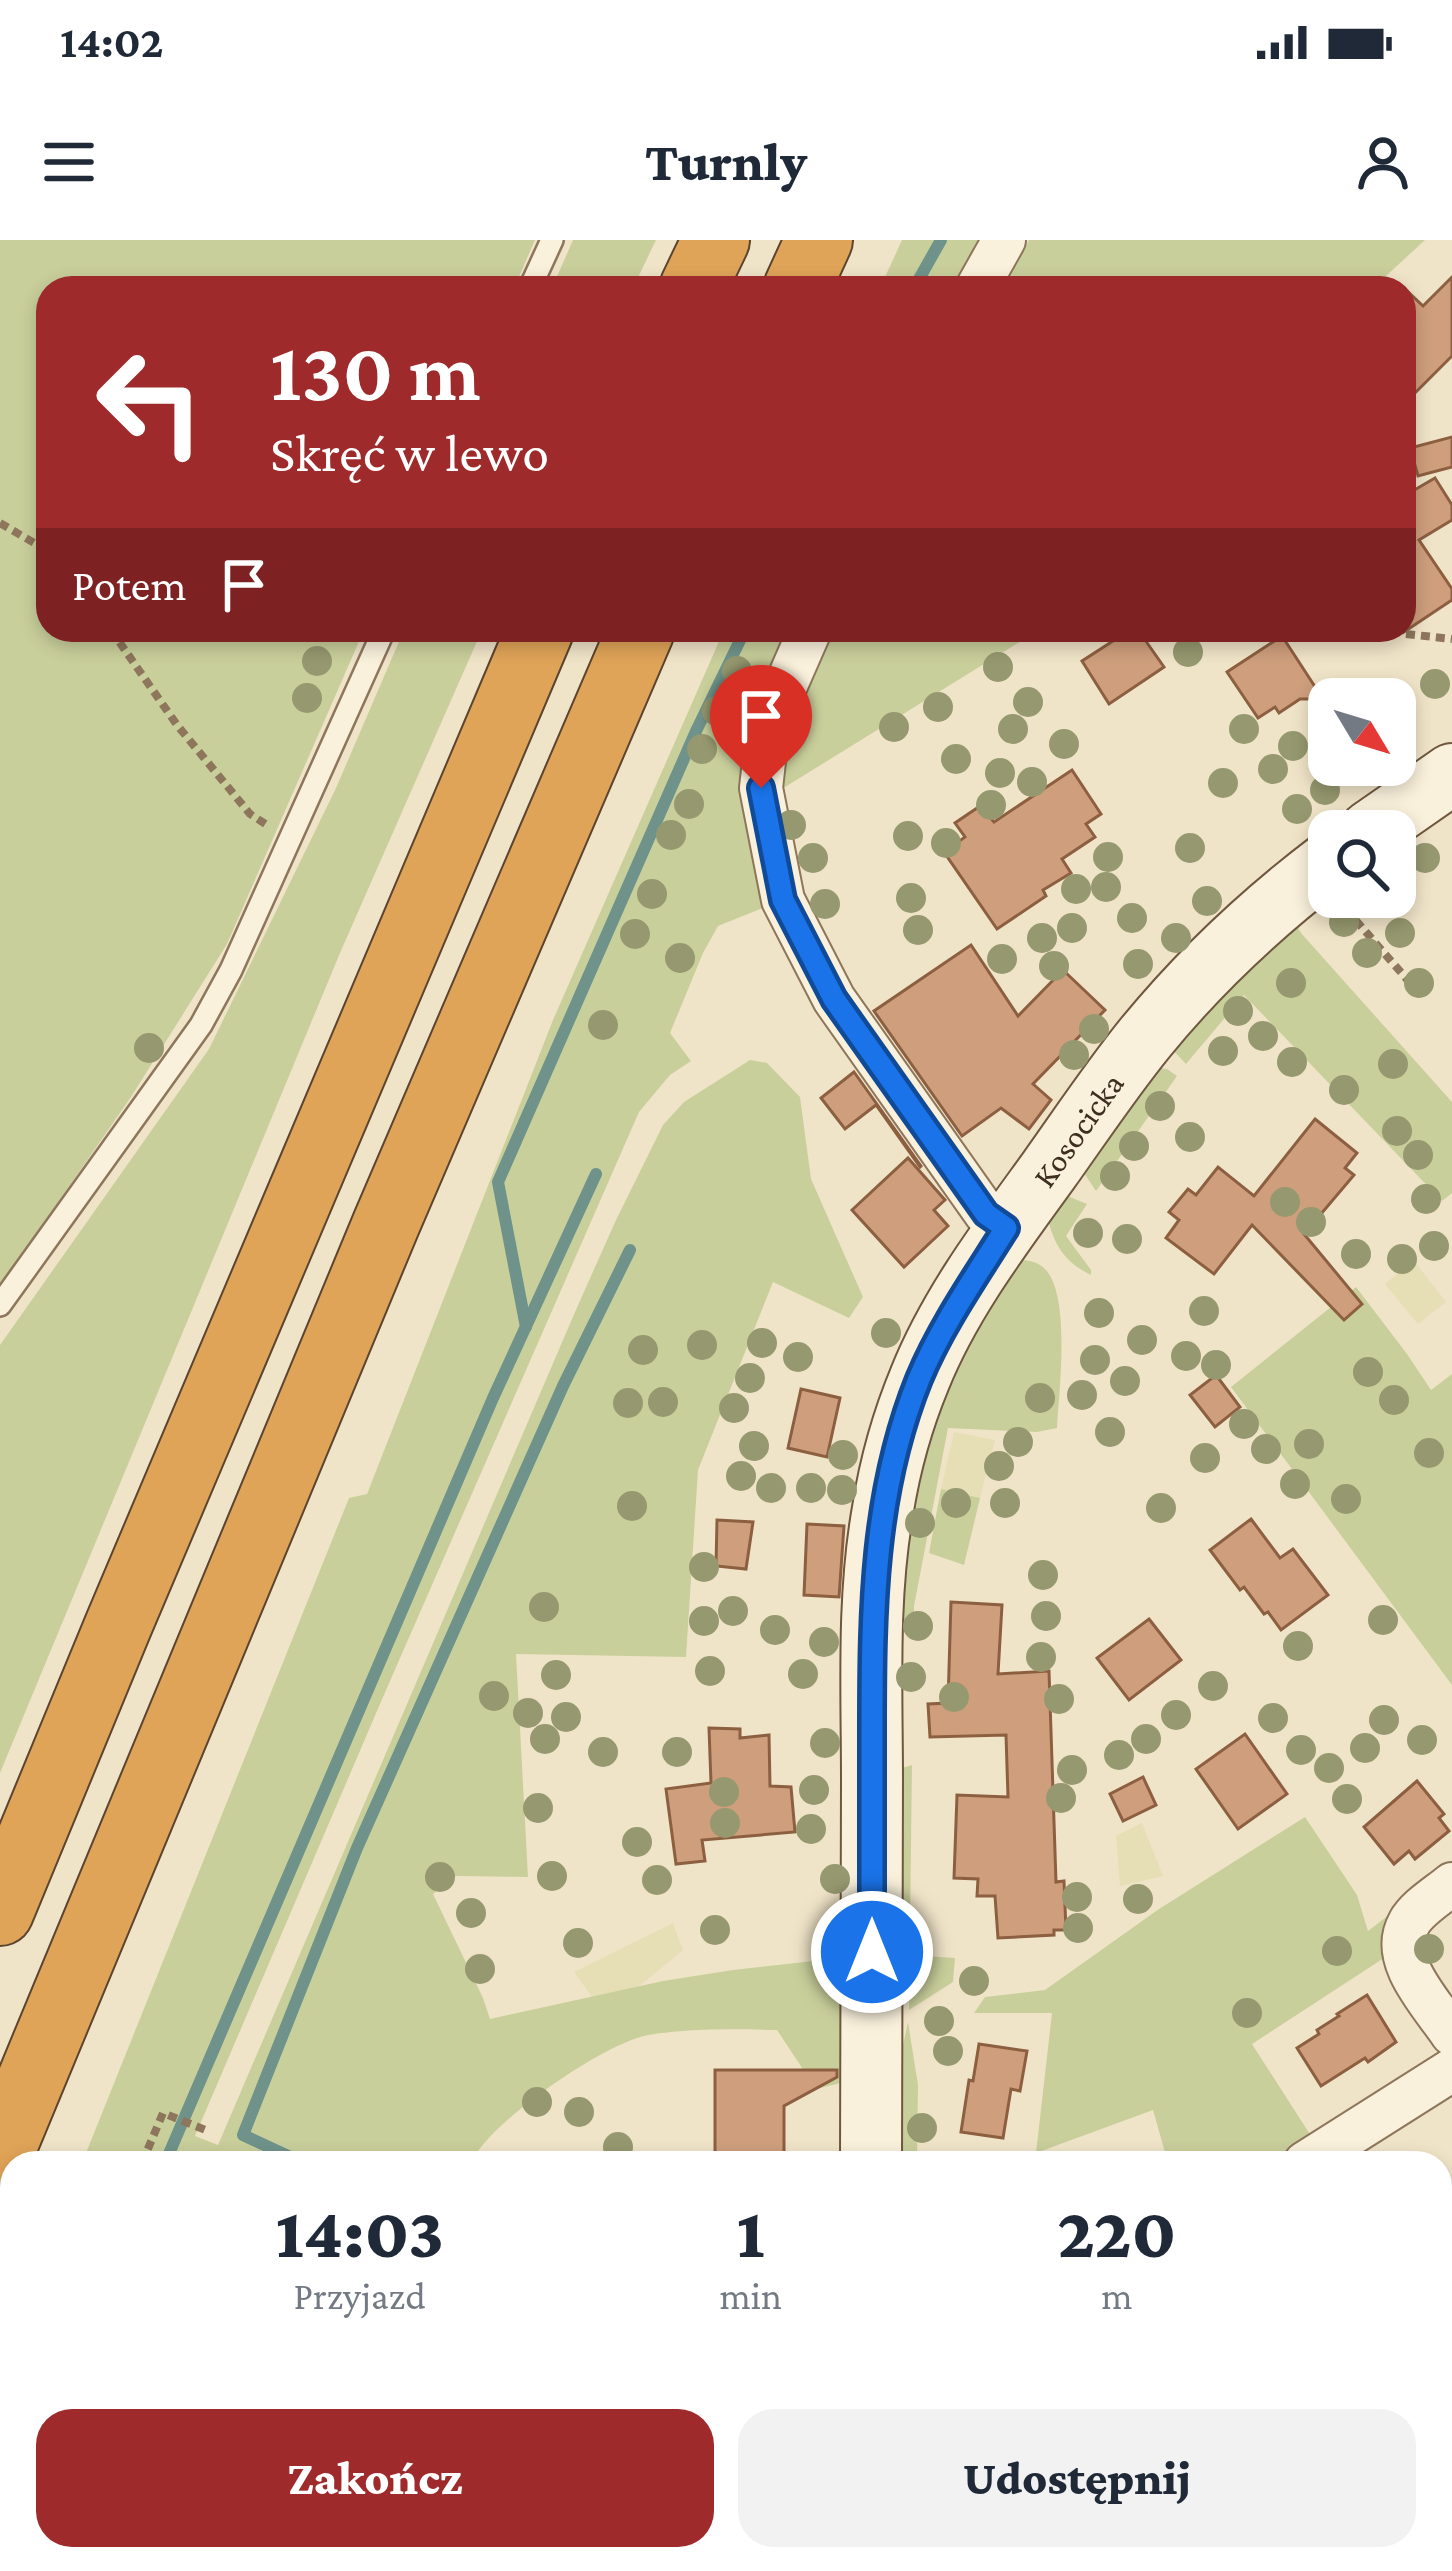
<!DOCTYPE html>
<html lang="pl">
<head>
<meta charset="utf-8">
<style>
	body { margin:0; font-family:"Crimson Pro",serif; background:#f2f2f3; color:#1f2937; height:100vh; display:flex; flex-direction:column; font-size:45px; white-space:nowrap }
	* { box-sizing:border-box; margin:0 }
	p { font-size:39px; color:#747a83 }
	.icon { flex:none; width:66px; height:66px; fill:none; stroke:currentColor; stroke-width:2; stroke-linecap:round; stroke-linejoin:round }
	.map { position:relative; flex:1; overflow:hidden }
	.drawer { position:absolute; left:0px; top:1911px; width:1452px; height:420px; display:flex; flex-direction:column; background:#fff; border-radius:36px 36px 0 0; box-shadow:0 6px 18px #0003 }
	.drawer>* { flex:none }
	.banner { position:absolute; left:36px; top:36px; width:1380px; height:366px; border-radius:36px; box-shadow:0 6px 18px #0003; background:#9e2a2b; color:#fff; overflow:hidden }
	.needle { width:78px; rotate:128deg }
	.tools { position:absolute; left:1308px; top:438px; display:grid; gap:24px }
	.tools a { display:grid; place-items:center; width:108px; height:108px; border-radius:24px; background:#fff; box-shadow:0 6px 18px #0003; font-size:60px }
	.pin { position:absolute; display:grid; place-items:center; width:102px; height:102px; color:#fff; margin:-123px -51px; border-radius:50% 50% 50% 0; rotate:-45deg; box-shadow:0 0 12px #0007 }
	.pin .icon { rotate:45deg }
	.me { position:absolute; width:132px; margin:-66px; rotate:0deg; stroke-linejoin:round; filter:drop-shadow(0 0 9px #0008) }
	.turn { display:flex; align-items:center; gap:42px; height:252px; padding:0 36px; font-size:54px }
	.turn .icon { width:156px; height:156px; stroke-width:2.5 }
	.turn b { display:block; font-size:84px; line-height:102px }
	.then { display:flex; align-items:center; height:114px; padding:0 36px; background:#0003; gap:24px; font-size:45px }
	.eta { display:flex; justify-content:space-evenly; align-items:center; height:204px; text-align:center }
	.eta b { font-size:72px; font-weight:800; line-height:84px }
	.button { display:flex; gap:24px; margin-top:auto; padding:24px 36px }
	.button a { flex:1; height:138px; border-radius:36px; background:#9e2a2b; color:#fff; font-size:48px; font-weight:800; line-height:138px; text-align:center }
	.button a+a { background:#f2f2f3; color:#1f2937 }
	.status { display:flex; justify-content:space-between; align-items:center; height:84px; padding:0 60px; background:#fff; direction:ltr }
	.status svg { height:33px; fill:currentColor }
	header { display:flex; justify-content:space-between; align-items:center; height:156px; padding:0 36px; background:#fff; font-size:54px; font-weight:800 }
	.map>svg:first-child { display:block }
	.farmland { fill:#e6deb5 }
	.green { fill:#c9cf9b }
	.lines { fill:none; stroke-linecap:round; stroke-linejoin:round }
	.stream { stroke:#6f938a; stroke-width:12 }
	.building { fill:#cf9f7d; stroke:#8d5f41; stroke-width:3 }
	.lane-casing { stroke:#8d765c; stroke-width:26 }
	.street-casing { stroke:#8d765c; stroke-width:46 }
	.secondary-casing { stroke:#6f573f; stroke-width:64 }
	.highway-casing { stroke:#5b4430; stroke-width:70 }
	.path { stroke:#8d765c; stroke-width:8; stroke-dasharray:9 6; stroke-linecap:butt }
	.lane { stroke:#faf1dc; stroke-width:21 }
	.street { stroke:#faf1dc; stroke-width:42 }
	.secondary { stroke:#faf1dc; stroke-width:60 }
	.highway { stroke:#e0a458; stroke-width:66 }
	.tree { fill:#96986f }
	.route-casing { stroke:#114b97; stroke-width:30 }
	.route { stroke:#1a73e8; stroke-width:21 }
	.labels { text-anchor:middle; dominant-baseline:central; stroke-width:12; stroke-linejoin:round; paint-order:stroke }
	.street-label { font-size:33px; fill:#3d2e20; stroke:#f7eed8 }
</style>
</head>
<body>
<div class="status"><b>14:02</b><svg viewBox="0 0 49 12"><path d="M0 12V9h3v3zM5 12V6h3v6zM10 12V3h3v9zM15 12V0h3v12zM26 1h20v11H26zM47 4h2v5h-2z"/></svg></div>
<header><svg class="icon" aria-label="menu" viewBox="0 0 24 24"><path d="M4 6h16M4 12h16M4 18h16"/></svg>Turnly<svg class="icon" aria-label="person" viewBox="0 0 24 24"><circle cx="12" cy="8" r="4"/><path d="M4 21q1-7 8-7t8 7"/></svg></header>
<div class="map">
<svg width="1452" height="2331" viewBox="0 0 1452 2331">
	<rect width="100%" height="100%" fill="#f0e4c8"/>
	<g class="farmland">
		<polygon points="1414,1021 1446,1062 1418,1084 1385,1044"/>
		<polygon points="954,1192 995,1200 980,1258 941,1249"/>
		<polygon points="1142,1583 1163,1636 1120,1646 1116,1596"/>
		<polygon points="673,1683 683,1710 638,1747 592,1757 574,1732"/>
	</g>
	<g class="green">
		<polygon points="0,0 535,0 514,48 48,48 48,390 364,390 227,704 131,857 0,1046"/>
		<polygon points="573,0 656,0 633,48 552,48"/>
		<polygon points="902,0 982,0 956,48 880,48"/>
		<polygon points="1029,0 1425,0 1373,48 1000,48"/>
		<polygon points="404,390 482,390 340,713 0,1533 0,1105 209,809 336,548"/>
		<path d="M724,390H788L770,665L718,686L703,713L670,793L691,821L670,835L639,872L383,1457L195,1896L218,1905L575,1072L616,980L663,885L684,862L750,820L767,823L800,857L811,939L863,1057L849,1078L773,1042L698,1230L686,1417L516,1414L528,1637L456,1636L433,1654L483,1758L490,1779L663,1741L733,1730L841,1718V1843L816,1849L777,1790C734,1789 690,1788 648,1795C604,1803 488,1883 471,1923H82L349,1258L367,1254L553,780Z"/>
		<polygon points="833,390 1039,390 777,552 788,495"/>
		<polygon points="1296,684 1301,693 1452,862 1452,953 1442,961 1244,755 1186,824 1170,807"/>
		<polygon points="1158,828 1167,829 1177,836 1096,951 1084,933 1082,924"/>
		<path d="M1065,955L1087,964L1066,996L1091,1030V1035C1062,1021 1053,1002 1046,972Z"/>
		<path d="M1020,1020C1029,1020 1038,1022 1045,1029C1071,1055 1059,1152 1057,1188L1037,1192L948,1188L914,1366V1394L894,1383L909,1232L974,1078Z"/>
		<polygon points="1356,1047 1407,1114 1431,1150 1452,1134 1452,1445 1231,1147"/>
		<polygon points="941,1249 980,1258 964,1325 929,1313"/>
		<polygon points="912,1525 910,1685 903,1691 892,1691 892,1531"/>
		<polygon points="1305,1577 1357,1655 1368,1691 1402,1665 1445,1815 1388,1848 1438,1813 1384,1718 1252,1804 1313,1899 1280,1923 1168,1923 1153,1870 1036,1913 1052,1773 974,1773 985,1757 1045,1750 1159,1669"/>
		<polygon points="910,1715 955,1718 953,1742 909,1770"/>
		<polygon points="908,1782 918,1845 917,1923 891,1923 891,1860"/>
		<polygon points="12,2098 12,2319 339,2319 338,2331 0,2331 0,2128"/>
		<polygon points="571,2319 722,2319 729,2322 729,2331 582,2331 570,2322"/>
		<polygon points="904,2319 1033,2319 1041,2327 1033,2331 904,2331"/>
	</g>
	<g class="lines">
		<g class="stream">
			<polyline points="914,48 941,0"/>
			<polyline points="526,1087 498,942 697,489 745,390"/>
			<polyline points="165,1923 493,1158 596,934"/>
			<polyline points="303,1923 243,1895 357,1608 563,1146 630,1010"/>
		</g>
	</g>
	<g class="building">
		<polygon points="1452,37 1452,116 1404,164 1404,48 1423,66"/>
		<polygon points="1452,197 1452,227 1418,236 1410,208"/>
		<polygon points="1435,238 1452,265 1452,280 1419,300 1452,349 1452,360 1404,392 1404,256"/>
		<polygon points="1130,390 1138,390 1164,427 1109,464 1082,421"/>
		<polygon points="1282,396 1323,459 1300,459 1279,473 1275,467 1258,478 1227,432"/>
		<polygon points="1072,530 1101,574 1086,584 1095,597 1062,619 1071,633 1043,650 1046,656 997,689 944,612 965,597 955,583 980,566 994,582"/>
		<polygon points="971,705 1018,776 1063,730 1105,770 1033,844 1051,860 1029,889 1001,868 962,896 874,771"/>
		<polygon points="854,832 921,926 920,927 876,865 845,889 821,858"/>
		<polygon points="1315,879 1357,913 1345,928 1354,935 1304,994 1362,1064 1344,1080 1252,985 1214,1034 1166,998 1179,980 1169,972 1188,949 1196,955 1218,927 1254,956"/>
		<polygon points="908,918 945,960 934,970 948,986 904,1027 852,970"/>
		<polygon points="1216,1135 1240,1167 1215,1187 1190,1155"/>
		<polygon points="801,1149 840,1158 827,1217 788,1208"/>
		<polygon points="1251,1279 1280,1318 1293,1309 1328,1355 1281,1390 1268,1372 1264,1374 1244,1347 1240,1350 1210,1310"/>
		<polygon points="717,1280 753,1282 746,1329 716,1326"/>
		<polygon points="807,1284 844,1286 839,1357 804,1355"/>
		<polygon points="951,1362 1002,1365 998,1434 1049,1431 1056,1642 1064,1641 1066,1690 1054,1690 1054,1695 998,1698 995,1656 977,1656 978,1639 954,1638 957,1555 1008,1557 1006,1495 930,1497 928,1464 948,1463"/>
		<polygon points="1149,1379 1181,1420 1129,1460 1097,1418"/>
		<polygon points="709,1488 740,1489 740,1498 769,1495 770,1546 791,1547 795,1592 702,1600 705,1621 676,1624 666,1549 711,1543"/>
		<polygon points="1245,1494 1287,1554 1238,1589 1196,1529"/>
		<polygon points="1143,1537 1156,1565 1123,1581 1110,1554"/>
		<polygon points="1417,1541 1444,1574 1439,1578 1449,1591 1415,1619 1409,1611 1394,1624 1364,1587"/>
		<polygon points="1367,1755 1396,1802 1368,1822 1365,1818 1321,1846 1297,1808 1319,1794 1317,1790 1339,1776 1337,1774"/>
		<polygon points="979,1804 1027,1811 1020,1851 1011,1849 1003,1898 961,1892 969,1840 973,1841"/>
		<polygon points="715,1830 837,1830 837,1837 784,1866 784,1916 715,1915"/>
	</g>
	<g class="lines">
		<g class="lane-casing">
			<g id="lane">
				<polyline points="530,48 552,0"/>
				<polyline points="0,1065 201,785 231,730 384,390"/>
			</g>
		</g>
		<g class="street-casing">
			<g id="street">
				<polyline points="977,48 1004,0"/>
				<polyline points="810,390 768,486 761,548 783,660 834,759 986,974 1006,988"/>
				<path d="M1452,1644C1439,1655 1417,1668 1409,1683C1388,1720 1432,1764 1452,1794"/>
				<polyline points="1305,1923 1452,1830"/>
			</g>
		</g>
		<g class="secondary-casing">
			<g id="secondary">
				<polyline points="1370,591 1452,534"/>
				<path id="s1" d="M871,1923C871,1796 872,1668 872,1541C872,1451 867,1358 883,1269C890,1225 903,1179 920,1138C950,1063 1002,995 1049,930C1081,885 1111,840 1145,798C1199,732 1262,673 1329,622"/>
				<polyline points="866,2331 867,2319"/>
			</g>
		</g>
		<g class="highway-casing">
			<g id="highway">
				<polyline points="693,48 716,0"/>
				<polyline points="797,48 819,0"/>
				<polyline points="0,1672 118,1386 540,390"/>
				<polyline points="0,1914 386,984 641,390"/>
			</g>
		</g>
		<g class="path">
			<polyline points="0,283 48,311"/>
			<polyline points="111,390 177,485 250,574 267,585"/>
			<polyline points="1406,394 1452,399"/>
			<polyline points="1346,669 1424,759"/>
			<polyline points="142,1923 163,1873 208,1891"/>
			<polyline points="1441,2243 1452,2234"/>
			<polyline points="0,2261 12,2233"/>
			<polyline points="0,2307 7,2309 12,2315"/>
			<polyline points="15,2319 26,2331"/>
			<polyline points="467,2319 476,2331"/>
			<polyline points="434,2331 449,2319"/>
		</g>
		<use href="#lane" class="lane"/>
		<use href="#street" class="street"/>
		<use href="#secondary" class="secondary"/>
		<use href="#highway" class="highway"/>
	</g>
	<g class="tree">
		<circle cx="1188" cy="412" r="15"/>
		<circle cx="317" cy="421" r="15"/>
		<circle cx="998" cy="427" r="15"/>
		<circle cx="737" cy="431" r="15"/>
		<circle cx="1435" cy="444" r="15"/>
		<circle cx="307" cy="458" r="15"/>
		<circle cx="1028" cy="462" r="15"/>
		<circle cx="938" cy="467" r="15"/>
		<circle cx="717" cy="471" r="15"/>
		<circle cx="894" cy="487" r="15"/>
		<circle cx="1013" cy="489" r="15"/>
		<circle cx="1244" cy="489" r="15"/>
		<circle cx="1064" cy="504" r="15"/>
		<circle cx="1293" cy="506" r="15"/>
		<circle cx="702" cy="509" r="15"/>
		<circle cx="956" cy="519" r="15"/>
		<circle cx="1273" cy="529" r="15"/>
		<circle cx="1000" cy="533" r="15"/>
		<circle cx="1032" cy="542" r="15"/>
		<circle cx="1223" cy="543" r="15"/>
		<circle cx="1325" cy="550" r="15"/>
		<circle cx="689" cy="564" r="15"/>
		<circle cx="991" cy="565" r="15"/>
		<circle cx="1297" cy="569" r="15"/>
		<circle cx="791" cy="585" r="15"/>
		<circle cx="671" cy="595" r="15"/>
		<circle cx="908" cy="596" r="15"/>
		<circle cx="946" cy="603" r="15"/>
		<circle cx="1190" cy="608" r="15"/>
		<circle cx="1108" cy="617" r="15"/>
		<circle cx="813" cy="618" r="15"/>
		<circle cx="1425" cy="618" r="15"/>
		<circle cx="1106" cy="647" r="15"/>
		<circle cx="1076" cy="649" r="15"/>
		<circle cx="652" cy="654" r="15"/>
		<circle cx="911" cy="658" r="15"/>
		<circle cx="1207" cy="661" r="15"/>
		<circle cx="825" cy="664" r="15"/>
		<circle cx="1132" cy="678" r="15"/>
		<circle cx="1344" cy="682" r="15"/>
		<circle cx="1072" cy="688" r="15"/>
		<circle cx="918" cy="690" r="15"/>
		<circle cx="1400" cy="693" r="15"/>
		<circle cx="635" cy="694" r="15"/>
		<circle cx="1042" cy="698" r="15"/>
		<circle cx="1176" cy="698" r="15"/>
		<circle cx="1367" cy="713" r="15"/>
		<circle cx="680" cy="718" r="15"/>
		<circle cx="1002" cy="719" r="15"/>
		<circle cx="1138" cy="724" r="15"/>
		<circle cx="1054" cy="726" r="15"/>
		<circle cx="1291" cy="743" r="15"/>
		<circle cx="1419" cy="743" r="15"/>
		<circle cx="1238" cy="771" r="15"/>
		<circle cx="603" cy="785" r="15"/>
		<circle cx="1094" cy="789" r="15"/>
		<circle cx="1263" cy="796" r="15"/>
		<circle cx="149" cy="808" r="15"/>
		<circle cx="1223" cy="811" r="15"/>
		<circle cx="1074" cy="815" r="15"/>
		<circle cx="1292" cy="822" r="15"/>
		<circle cx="1393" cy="824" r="15"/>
		<circle cx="1344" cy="850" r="15"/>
		<circle cx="1160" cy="866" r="15"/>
		<circle cx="1397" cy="891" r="15"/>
		<circle cx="1190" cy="897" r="15"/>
		<circle cx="1134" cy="906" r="15"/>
		<circle cx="1418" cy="915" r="15"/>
		<circle cx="1115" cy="936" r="15"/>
		<circle cx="1426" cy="959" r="15"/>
		<circle cx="1285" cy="962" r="15"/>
		<circle cx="1311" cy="982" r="15"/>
		<circle cx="1088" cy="993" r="15"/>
		<circle cx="1127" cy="999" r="15"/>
		<circle cx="1434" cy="1006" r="15"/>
		<circle cx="1356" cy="1014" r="15"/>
		<circle cx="1402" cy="1019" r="15"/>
		<circle cx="1204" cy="1071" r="15"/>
		<circle cx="1099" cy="1073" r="15"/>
		<circle cx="886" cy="1093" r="15"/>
		<circle cx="1142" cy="1100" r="15"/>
		<circle cx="762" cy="1103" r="15"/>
		<circle cx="702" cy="1105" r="15"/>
		<circle cx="643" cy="1110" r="15"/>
		<circle cx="1186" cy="1116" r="15"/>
		<circle cx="798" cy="1117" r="15"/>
		<circle cx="1095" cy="1120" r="15"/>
		<circle cx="1216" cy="1125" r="15"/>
		<circle cx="1368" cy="1132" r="15"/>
		<circle cx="750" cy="1138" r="15"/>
		<circle cx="1125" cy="1141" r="15"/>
		<circle cx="1082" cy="1155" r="15"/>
		<circle cx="1040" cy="1158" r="15"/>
		<circle cx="1394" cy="1160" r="15"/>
		<circle cx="663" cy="1162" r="15"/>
		<circle cx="628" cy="1163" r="15"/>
		<circle cx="734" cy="1168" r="15"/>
		<circle cx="1244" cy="1184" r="15"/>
		<circle cx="1110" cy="1192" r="15"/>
		<circle cx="1018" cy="1202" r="15"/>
		<circle cx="1309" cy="1204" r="15"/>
		<circle cx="754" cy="1206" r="15"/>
		<circle cx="1266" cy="1209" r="15"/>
		<circle cx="1429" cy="1213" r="15"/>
		<circle cx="843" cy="1215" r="15"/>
		<circle cx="1205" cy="1218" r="15"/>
		<circle cx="999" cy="1226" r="15"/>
		<circle cx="741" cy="1236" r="15"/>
		<circle cx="1295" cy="1244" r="15"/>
		<circle cx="771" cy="1248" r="15"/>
		<circle cx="811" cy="1248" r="15"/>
		<circle cx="842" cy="1250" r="15"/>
		<circle cx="1346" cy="1259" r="15"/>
		<circle cx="956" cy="1263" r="15"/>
		<circle cx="1005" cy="1263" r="15"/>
		<circle cx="632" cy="1266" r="15"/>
		<circle cx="1161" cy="1268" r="15"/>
		<circle cx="920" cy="1283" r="15"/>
		<circle cx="704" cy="1327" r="15"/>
		<circle cx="1043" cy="1335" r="15"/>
		<circle cx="544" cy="1367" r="15"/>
		<circle cx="733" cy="1371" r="15"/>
		<circle cx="1046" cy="1376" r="15"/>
		<circle cx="1383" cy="1380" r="15"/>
		<circle cx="704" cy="1381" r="15"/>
		<circle cx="918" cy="1386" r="15"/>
		<circle cx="775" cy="1390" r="15"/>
		<circle cx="824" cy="1402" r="15"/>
		<circle cx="1298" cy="1406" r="15"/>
		<circle cx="1041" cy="1417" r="15"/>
		<circle cx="710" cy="1431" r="15"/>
		<circle cx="803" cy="1434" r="15"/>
		<circle cx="556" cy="1435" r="15"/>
		<circle cx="911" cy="1437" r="15"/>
		<circle cx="1213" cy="1446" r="15"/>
		<circle cx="494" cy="1456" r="15"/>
		<circle cx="954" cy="1457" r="15"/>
		<circle cx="1059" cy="1459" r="15"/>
		<circle cx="528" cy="1473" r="15"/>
		<circle cx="1176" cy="1475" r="15"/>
		<circle cx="566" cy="1477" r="15"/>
		<circle cx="1273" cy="1478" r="15"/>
		<circle cx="1384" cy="1480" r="15"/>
		<circle cx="545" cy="1499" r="15"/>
		<circle cx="1146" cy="1499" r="15"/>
		<circle cx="1422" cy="1500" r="15"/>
		<circle cx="825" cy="1503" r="15"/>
		<circle cx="1365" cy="1508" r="15"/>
		<circle cx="1301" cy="1510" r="15"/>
		<circle cx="603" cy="1512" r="15"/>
		<circle cx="677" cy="1512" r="15"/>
		<circle cx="1119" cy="1515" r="15"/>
		<circle cx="1329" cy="1528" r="15"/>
		<circle cx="1072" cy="1530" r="15"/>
		<circle cx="814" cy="1550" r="15"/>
		<circle cx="724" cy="1552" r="15"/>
		<circle cx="1061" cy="1558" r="15"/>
		<circle cx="1347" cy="1559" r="15"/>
		<circle cx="538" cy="1568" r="15"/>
		<circle cx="725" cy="1583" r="15"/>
		<circle cx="811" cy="1589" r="15"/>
		<circle cx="637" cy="1602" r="15"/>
		<circle cx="552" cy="1636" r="15"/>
		<circle cx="440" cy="1637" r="15"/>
		<circle cx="835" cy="1639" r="15"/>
		<circle cx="657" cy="1640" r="15"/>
		<circle cx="1077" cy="1657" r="15"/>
		<circle cx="1138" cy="1659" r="15"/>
		<circle cx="471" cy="1673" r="15"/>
		<circle cx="1078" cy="1688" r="15"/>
		<circle cx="715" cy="1690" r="15"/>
		<circle cx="578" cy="1703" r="15"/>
		<circle cx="1429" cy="1709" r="15"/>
		<circle cx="1337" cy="1711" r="15"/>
		<circle cx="480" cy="1729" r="15"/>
		<circle cx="974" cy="1741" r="15"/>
		<circle cx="1247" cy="1773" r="15"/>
		<circle cx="939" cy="1781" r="15"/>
		<circle cx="948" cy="1811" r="15"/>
		<circle cx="537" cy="1862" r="15"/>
		<circle cx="579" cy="1872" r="15"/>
		<circle cx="922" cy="1888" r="15"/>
		<circle cx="618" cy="1907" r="15"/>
	</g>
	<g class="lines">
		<g class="route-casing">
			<path id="route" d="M761,548L783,660L834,759L986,974L1006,988C976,1036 941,1086 919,1139C873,1253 872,1370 872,1491C872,1565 872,1638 872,1712"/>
		</g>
		<use href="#route" class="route"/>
	</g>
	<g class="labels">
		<g class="street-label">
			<text stroke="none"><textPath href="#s1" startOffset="1086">Kosocicka</textPath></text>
		</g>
	</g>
</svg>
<div class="tools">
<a><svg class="needle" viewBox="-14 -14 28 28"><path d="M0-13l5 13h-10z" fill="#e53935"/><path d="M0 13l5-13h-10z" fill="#747a83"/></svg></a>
<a><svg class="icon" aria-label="search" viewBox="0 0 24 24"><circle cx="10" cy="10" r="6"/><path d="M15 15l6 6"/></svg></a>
</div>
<div class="pin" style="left:761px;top:548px;background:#d93025"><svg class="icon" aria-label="arrive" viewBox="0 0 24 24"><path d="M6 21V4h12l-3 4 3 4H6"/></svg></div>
<svg class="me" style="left:872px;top:1712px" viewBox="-20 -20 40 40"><circle r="17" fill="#1a73e8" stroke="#fff" stroke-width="3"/><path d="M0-11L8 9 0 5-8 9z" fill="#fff"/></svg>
<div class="banner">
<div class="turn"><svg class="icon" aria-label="left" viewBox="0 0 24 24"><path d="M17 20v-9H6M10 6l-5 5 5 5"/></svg><div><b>130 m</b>Skręć w lewo</div></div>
<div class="then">Potem<svg class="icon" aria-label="arrive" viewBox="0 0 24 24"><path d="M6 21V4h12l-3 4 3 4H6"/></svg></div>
</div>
<section class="drawer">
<div class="eta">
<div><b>14:03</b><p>Przyjazd</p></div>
<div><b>1</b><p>min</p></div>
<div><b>220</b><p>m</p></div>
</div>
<div class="button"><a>Zakończ</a><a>Udostępnij</a></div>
</section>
</div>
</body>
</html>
